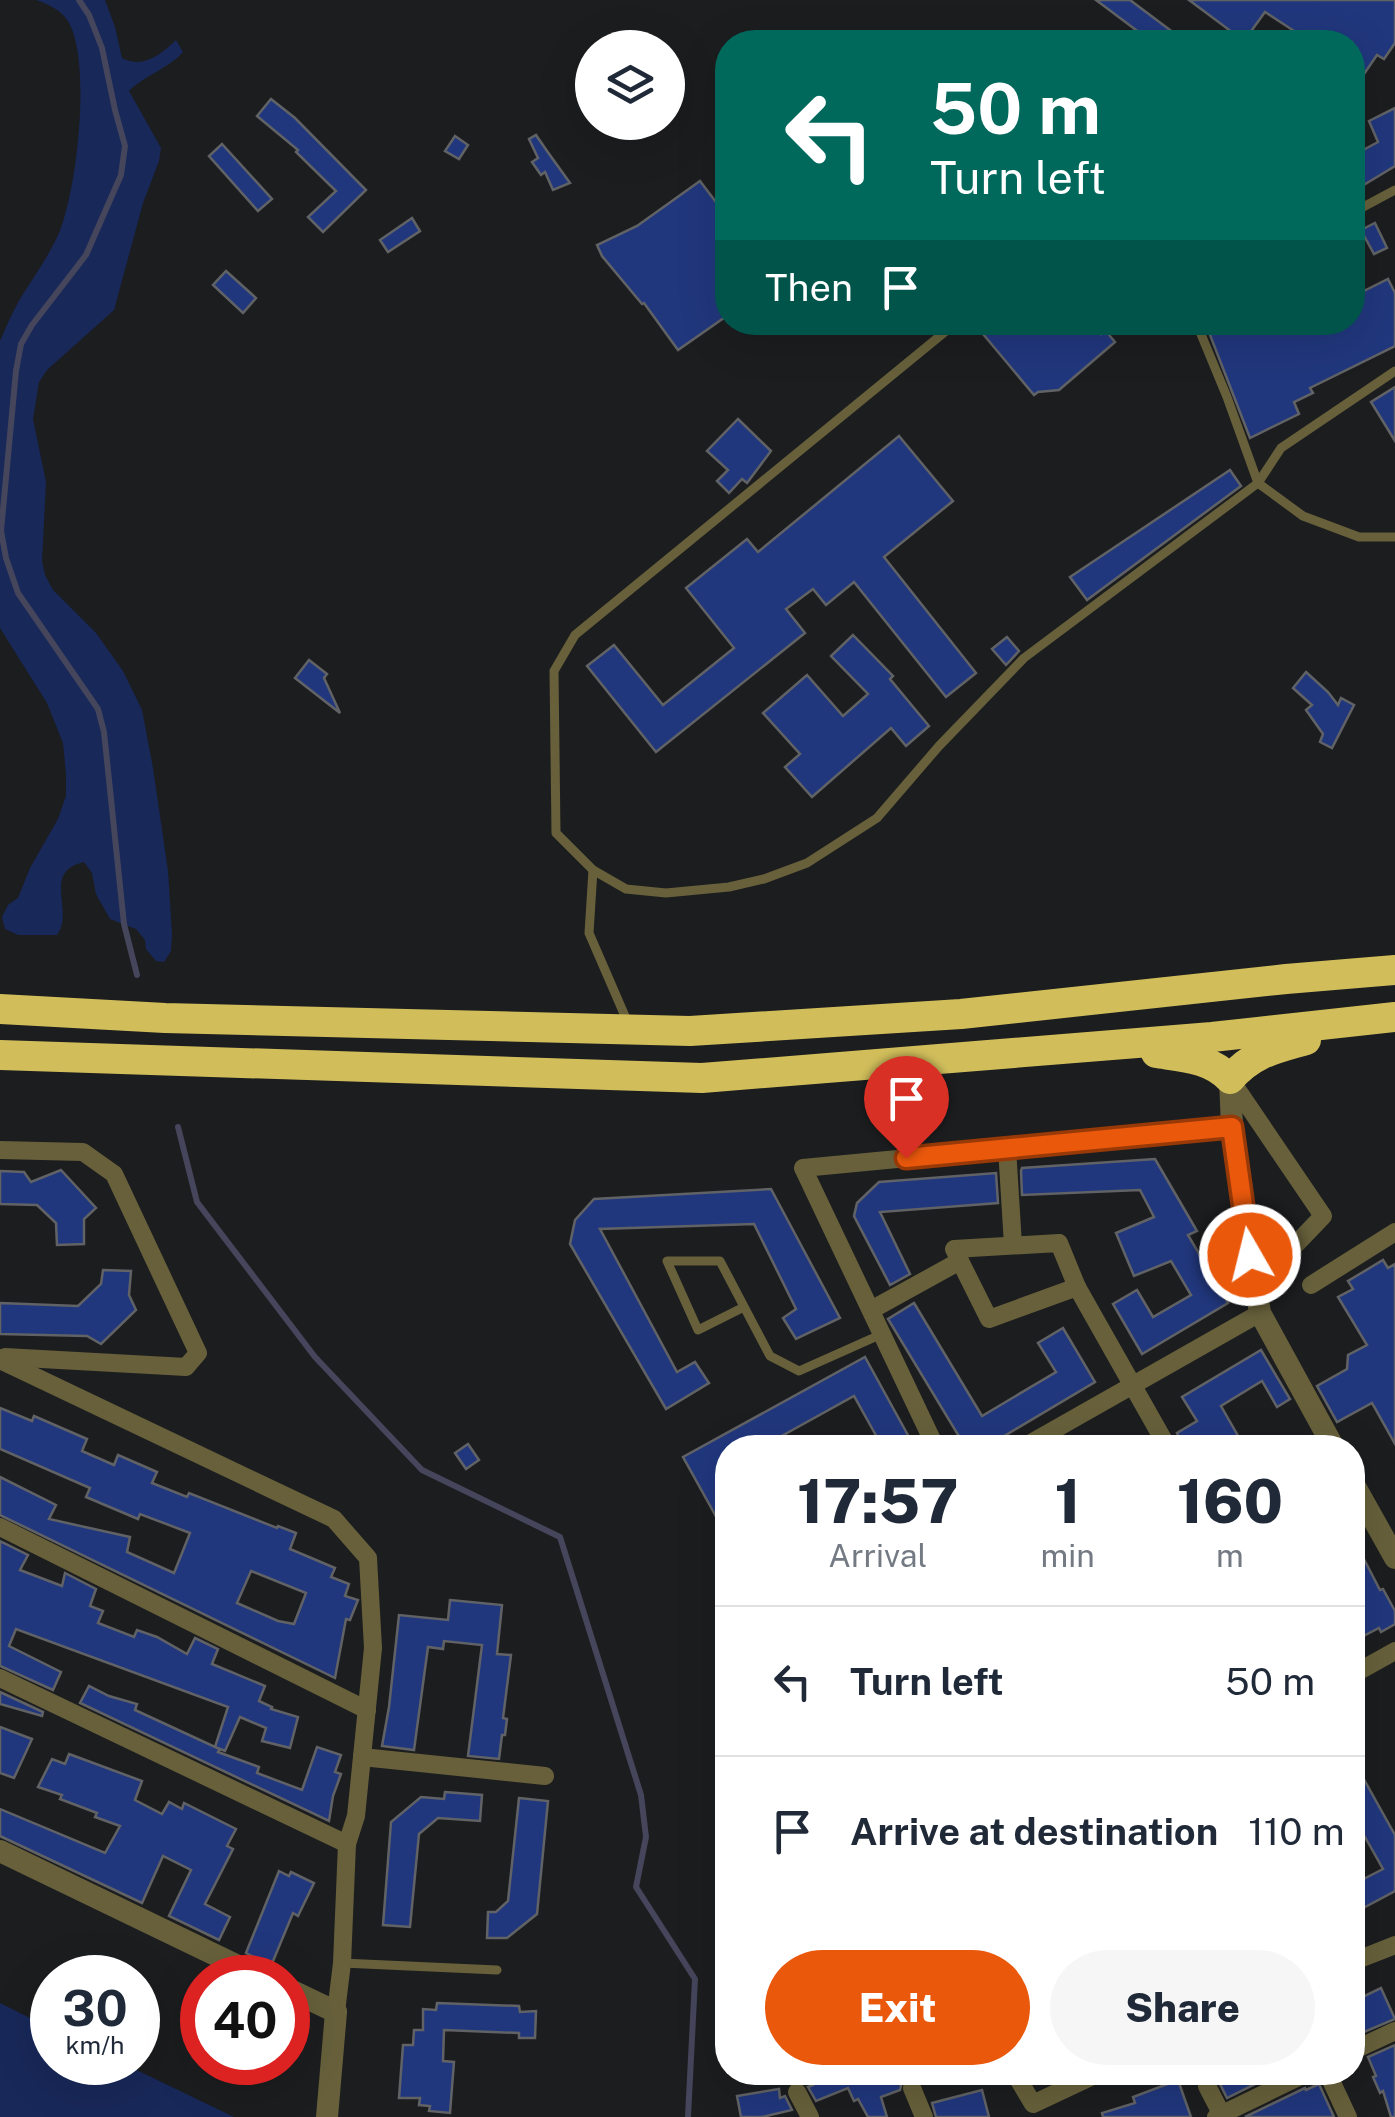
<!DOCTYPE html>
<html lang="en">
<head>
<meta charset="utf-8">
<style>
	body { margin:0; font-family:"Public Sans",sans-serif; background:#f6f6f7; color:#1f2937; height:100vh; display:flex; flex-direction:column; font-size:38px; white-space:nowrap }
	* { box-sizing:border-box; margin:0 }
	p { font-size:32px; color:#747a83 }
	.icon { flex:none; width:55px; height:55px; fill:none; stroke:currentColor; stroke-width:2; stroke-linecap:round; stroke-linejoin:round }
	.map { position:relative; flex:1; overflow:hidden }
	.drawer { position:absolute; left:715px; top:1435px; width:650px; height:650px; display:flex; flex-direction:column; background:#fff; border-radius:40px; box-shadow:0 10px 40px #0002 }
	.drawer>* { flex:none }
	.guide { position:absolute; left:715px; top:30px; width:650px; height:305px; border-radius:40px; box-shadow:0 10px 40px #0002; background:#00695c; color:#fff; overflow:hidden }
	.controls { position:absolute; left:575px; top:30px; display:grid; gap:20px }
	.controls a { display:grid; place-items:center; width:110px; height:110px; border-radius:50%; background:#fff; box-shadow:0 10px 40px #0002; font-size:50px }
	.speed { position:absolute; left:30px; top:1955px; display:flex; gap:20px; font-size:50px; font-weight:700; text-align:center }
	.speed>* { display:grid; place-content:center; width:130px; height:130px; border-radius:50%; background:#fff; box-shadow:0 10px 40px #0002; line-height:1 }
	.speed small { font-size:25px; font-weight:400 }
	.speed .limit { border:15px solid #d22; background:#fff; color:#111 }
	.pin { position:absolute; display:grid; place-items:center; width:85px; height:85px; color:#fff; margin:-102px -42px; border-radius:50% 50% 50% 0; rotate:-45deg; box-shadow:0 0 10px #0007 }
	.pin .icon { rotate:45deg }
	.me { position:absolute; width:110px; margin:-55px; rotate:352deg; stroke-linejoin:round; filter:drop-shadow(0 0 8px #0008) }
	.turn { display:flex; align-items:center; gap:35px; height:210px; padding:0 50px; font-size:45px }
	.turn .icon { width:130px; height:130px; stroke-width:2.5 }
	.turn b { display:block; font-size:70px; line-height:85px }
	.then { display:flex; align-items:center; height:95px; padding:0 50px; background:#0003; gap:20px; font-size:38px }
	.eta { display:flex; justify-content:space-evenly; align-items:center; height:170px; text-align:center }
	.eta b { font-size:60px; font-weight:800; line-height:70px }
	.primary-button { display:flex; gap:20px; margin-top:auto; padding:20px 50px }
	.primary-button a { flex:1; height:115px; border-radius:60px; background:#ea580c; color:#fff; font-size:40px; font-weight:800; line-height:115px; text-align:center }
	.primary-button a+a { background:#f6f6f7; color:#1f2937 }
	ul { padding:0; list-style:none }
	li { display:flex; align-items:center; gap:30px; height:150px; padding:0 50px; border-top:2px solid #e0e1e3 }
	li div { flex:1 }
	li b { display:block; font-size:38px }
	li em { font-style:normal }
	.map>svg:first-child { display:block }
	.green { fill:#182859 }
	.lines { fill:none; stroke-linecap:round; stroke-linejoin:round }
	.stream { stroke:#45455b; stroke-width:6 }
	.building { fill:#21377d; stroke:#606265; stroke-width:2.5; fill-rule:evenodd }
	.service { stroke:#67603b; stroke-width:9 }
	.minor { stroke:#67603b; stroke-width:18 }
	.tertiary { stroke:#67603b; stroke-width:22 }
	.motorway { stroke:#d1be5b; stroke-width:30 }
	.route-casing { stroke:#983908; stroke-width:25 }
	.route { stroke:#ea580c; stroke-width:18 }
</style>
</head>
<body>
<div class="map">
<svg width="1395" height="2117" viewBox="0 0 1395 2117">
	<rect width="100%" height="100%" fill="#1c1d1f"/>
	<g class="green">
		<path d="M36,0H105L115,27L122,58C143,69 160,55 176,40L183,52C168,69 145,75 129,91L161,148L159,161L143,203L114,310L47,370L39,382L33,419L46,482L42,561L45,575L53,590L96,633L123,671L142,710L153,768L168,871L172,934L171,951L164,962L156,961L146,949L145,940L136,929L110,919L96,894L92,873L84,862C41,872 75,910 57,935H18L5,929L2,917L8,905L18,898L30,868L58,819L66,796V774L63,743L47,703L0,628V341C6,327 12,313 20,299C33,278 49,256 59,233C77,190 92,61 68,21C61,10 48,4 36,0Z"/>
		<polygon points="0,2003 52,2029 52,2062 122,2063 234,2117 0,2117"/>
	</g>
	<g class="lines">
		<g class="stream">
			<polyline points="79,0 89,15 102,48 115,110 125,146 121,175 86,255 32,325 21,344 16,371 1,531 6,558 18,593 98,709 104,732 124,924 137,975"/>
			<polyline points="178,1127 197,1202 315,1357 422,1470 560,1537 641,1795 646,1837 636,1887 695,1979 688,2117"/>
		</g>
	</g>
	<g class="building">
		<polygon points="1096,0 1130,0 1186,42 1152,42"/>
		<polygon points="1189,0 1395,0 1395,43 1384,59 1377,55 1362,77 1352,70 1352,42 1311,42 1265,12 1244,41"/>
		<polygon points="271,99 295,118 366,190 323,232 308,217 336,191 296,152 298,150 257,116"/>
		<polygon points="1395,108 1395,166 1352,192 1352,156 1378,142 1369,121"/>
		<polygon points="536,135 547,151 570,183 553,190 545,172 541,175 532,162 538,158 529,139"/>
		<polygon points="455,136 468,145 459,159 445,151"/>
		<polygon points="222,144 272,199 258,211 209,156"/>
		<polygon points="700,181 728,218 728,315 678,350 644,303 642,304 602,256 597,245 637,226"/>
		<polygon points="412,218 420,231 388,252 380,240"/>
		<polygon points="1375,223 1387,248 1374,254 1361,230"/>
		<polygon points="226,271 256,298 243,313 213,285"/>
		<polygon points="1388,279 1395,293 1395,346 1310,388 1313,393 1294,402 1299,414 1250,438 1205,322 1352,322 1352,297"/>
		<polygon points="973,322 1092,322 1101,334 1105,330 1115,342 1059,390 1038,392 1034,395"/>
		<polygon points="1395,387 1395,441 1371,402"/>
		<polygon points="738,419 771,451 747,483 742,479 729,493 717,481 728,470 707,451"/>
		<polygon points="899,436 953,501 884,557 976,673 946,697 854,582 826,605 813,589 786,609 805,633 656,752 587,666 614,645 663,705 734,648 686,588 747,539 758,552"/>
		<polygon points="1230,470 1241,486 1087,600 1070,577"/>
		<polygon points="853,635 893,676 890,679 929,726 906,746 891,728 812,797 785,767 800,754 763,713 807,675 843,716 868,694 831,656"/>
		<polygon points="1007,637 1019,651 1006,665 992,649"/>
		<polygon points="309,660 327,674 324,678 340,713 295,678"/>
		<polygon points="1306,672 1328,692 1338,705 1341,698 1354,705 1332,748 1320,742 1323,734 1306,710 1312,705 1293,688"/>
		<polygon points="1155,1159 1197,1231 1188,1235 1228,1303 1142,1354 1113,1304 1137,1290 1153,1317 1191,1295 1171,1261 1134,1276 1116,1233 1154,1217 1140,1190 1022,1195 1021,1171 1022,1168"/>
		<polygon points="61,1170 96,1208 84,1219 84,1244 57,1245 56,1223 37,1205 0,1204 0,1171 24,1172 31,1182"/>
		<polygon points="996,1173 998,1203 880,1212 910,1274 890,1285 854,1216 857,1203 879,1182"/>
		<polygon points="771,1189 840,1318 796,1339 783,1318 796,1309 754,1224 600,1229 677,1372 695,1362 709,1383 666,1409 570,1244 575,1220 594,1199"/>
		<polygon points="1383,1260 1388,1268 1395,1264 1395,1444 1372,1403 1337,1422 1317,1386 1347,1369 1348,1355 1367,1345 1338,1297 1353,1289 1348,1281"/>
		<polygon points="103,1270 131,1271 129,1295 136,1310 101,1344 87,1336 0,1334 0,1303 78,1306 101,1284"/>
		<polygon points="914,1303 982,1416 1056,1372 1038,1343 1063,1328 1095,1382 984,1448 966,1448 888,1319"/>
		<polygon points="1261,1350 1290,1399 1277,1407 1262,1381 1221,1406 1245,1448 1185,1448 1177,1433 1197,1421 1182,1397"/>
		<polygon points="865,1357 915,1448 883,1448 854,1396 760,1448 728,1448 728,1465 721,1469 728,1480 728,1538 683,1457"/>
		<path d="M0,1408L32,1421L34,1416L87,1439L82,1451L114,1465L118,1455L157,1472L152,1483L187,1497L189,1493L277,1528L278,1526L296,1533L290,1549L335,1568L331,1577L349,1584L345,1596L358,1600L350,1620L346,1619L335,1678L0,1515V1477L56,1505L49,1519L130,1537L127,1552L174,1573L190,1533L140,1514L138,1519L86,1497L90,1488L0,1449ZM251,1571L306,1593L294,1624L278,1621L237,1603Z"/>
		<polygon points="468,1444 479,1460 466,1469 455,1453"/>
		<polygon points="1352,1536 1380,1590 1383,1589 1395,1611 1395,1624 1381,1632 1379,1628 1352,1642"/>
		<polygon points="0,1541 28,1555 20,1570 62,1586 65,1573 96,1589 90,1606 103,1611 98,1623 134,1637 137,1630 157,1637 187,1654 195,1638 218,1649 212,1664 265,1686 259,1701 272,1707 271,1709 298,1717 290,1748 262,1741 266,1728 240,1717 225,1751 215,1747 220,1749 218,1752 259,1767 257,1773 302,1790 317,1747 341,1755 335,1772 341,1774 333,1796 329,1821 80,1703 89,1686 109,1696 137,1704 135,1710 215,1747 228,1707 16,1629 9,1646 61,1672 53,1690 0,1666"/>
		<polygon points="450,1600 502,1605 497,1654 511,1655 503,1718 507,1719 505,1735 502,1735 499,1759 468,1756 482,1645 444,1641 443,1649 428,1647 414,1750 382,1746 389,1707 399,1615 448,1620"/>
		<polygon points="0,1692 43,1712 42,1716 0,1704"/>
		<polygon points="0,1727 32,1739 14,1778 0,1773"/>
		<polygon points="69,1754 142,1781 135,1800 162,1814 169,1802 182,1809 184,1803 236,1829 227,1846 233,1849 205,1904 230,1917 219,1940 169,1916 191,1870 163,1856 142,1903 0,1836 0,1809 105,1853 120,1826 95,1817 97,1813 60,1799 62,1795 38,1787 52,1759 65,1764"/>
		<polygon points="1352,1758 1395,1835 1395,1891 1352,1914 1352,1885 1383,1869 1352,1814"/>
		<polygon points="445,1792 482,1795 480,1821 438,1818 419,1834 410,1927 383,1925 391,1822 421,1797 444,1799"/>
		<polygon points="519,1798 548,1801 537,1914 507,1938 487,1938 488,1912 496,1912 508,1901"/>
		<polygon points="279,1871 289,1876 291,1872 314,1883 298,1916 293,1913 271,1966 246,1953"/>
		<polygon points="1381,1988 1395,2019 1352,2037 1352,2002"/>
		<polygon points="437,2003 519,2006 520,2012 536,2011 535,2038 519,2038 519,2033 444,2030 443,2061 454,2062 450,2113 429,2111 430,2106 419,2105 420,2098 399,2098 403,2045 413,2045 414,2030 423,2030 423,2009 436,2010"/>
		<polygon points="1395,2045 1395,2117 1391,2117 1383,2091 1380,2093 1373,2077 1376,2076 1368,2057"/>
		<polygon points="820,2072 943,2072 943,2074 923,2082 915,2076 906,2077 902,2081 900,2090 881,2097 887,2117 868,2117 858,2099 854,2101 848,2088 816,2101 808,2087 813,2085 810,2077"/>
		<polygon points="1214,2072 1279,2072 1227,2098"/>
		<polygon points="1178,2080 1191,2117 1103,2117 1102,2113 1135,2103 1133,2097"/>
		<polygon points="1319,2084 1334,2117 1245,2117 1305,2088 1306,2090"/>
		<polygon points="779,2089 780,2098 785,2096 792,2110 762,2117 741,2117 737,2096"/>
		<polygon points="982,2090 989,2117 936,2117 932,2103"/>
	</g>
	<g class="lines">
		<g class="service">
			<polyline points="1352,213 1395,190"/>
			<polyline points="957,322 575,635 554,671 556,833 593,870 626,889 666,893 729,887 764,879 807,863 877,818 939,746 1024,658 1258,483 1281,448 1395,371"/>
			<polyline points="1196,322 1227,397 1258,483 1303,516 1359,537 1395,537"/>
			<polyline points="593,870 589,933 628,1023"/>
			<polyline points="744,1307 698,1330 667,1261 720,1261 770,1356 799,1371 882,1334"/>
			<polyline points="342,1963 497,1970"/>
		</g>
		<g class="minor">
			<polyline points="1230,1079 1323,1216 1255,1287"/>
			<polyline points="1007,1148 1013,1245"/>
			<polyline points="0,1150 83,1152 114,1174 198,1353 186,1367 5,1357"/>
			<polygon points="1059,1243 1077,1287 989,1319 954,1249"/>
			<polyline points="1311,1285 1395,1232"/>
			<polyline points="1077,1287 1168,1448"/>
			<polyline points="871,1310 960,1261"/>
			<polyline points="0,1360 334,1519 368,1558 373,1648 356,1816 347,1844 342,1963 336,2012"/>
			<polyline points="936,1448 803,1168 1232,1127"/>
			<polyline points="1022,1448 1260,1313"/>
			<polyline points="0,1527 367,1710"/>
			<polyline points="1352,1675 1395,1651"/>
			<polyline points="0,1678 347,1844"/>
			<polyline points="362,1757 545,1776"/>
			<polyline points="1352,1962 1395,1945"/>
			<polyline points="1352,2051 1395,2031"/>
			<polyline points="1014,2072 1033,2104 1101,2072"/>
			<polyline points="1327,2072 1348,2117"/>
			<polyline points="1207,2086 1223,2117"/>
			<polyline points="912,2088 924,2117"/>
			<polyline points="797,2092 810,2117"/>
			<polyline points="1216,2117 1309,2072"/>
		</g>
		<g class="tertiary">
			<polyline points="1230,1079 1232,1127 1260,1313 1334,1448"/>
			<polyline points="1352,1481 1395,1558"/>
			<polyline points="0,1851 263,1978"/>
			<polyline points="288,1989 336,2012 327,2117"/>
		</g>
		<g class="motorway">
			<polyline points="0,1009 165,1018 690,1031 961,1014 1286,979 1395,970"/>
			<path d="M1156,1053C1182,1057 1211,1058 1230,1079C1252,1053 1275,1049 1306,1040"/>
			<polyline points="0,1055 702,1078 1212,1037 1395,1017"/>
		</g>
	</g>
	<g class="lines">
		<g class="route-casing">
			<polyline id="route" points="906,1158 1232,1127 1250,1255"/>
		</g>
		<use href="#route" class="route"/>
	</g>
</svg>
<div class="controls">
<a><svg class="icon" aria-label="layers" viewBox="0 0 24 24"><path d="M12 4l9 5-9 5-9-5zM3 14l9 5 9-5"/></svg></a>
</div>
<div class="speed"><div>30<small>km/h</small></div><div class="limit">40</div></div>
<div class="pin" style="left:906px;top:1158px;background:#d93025"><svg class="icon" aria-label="arrive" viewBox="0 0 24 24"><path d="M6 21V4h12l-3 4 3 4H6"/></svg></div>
<svg class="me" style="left:1250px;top:1255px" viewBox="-20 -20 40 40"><circle r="17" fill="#ea580c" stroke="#fff" stroke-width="3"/><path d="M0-11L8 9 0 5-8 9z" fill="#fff"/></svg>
<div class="guide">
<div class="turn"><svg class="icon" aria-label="left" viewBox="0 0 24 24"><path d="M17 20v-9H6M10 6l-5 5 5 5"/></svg><div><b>50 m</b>Turn left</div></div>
<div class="then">Then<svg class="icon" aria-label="arrive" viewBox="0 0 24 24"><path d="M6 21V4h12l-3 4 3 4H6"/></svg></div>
</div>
<section class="drawer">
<div class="eta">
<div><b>17:57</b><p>Arrival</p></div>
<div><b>1</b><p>min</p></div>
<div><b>160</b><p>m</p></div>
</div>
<ul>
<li><svg class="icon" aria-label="left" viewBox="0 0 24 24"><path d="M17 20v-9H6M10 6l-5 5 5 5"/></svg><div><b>Turn left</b></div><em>50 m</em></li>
<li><svg class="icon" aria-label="arrive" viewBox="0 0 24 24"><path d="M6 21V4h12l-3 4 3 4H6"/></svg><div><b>Arrive at destination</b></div><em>110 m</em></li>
</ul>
<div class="primary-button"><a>Exit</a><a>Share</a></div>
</section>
</div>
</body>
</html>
